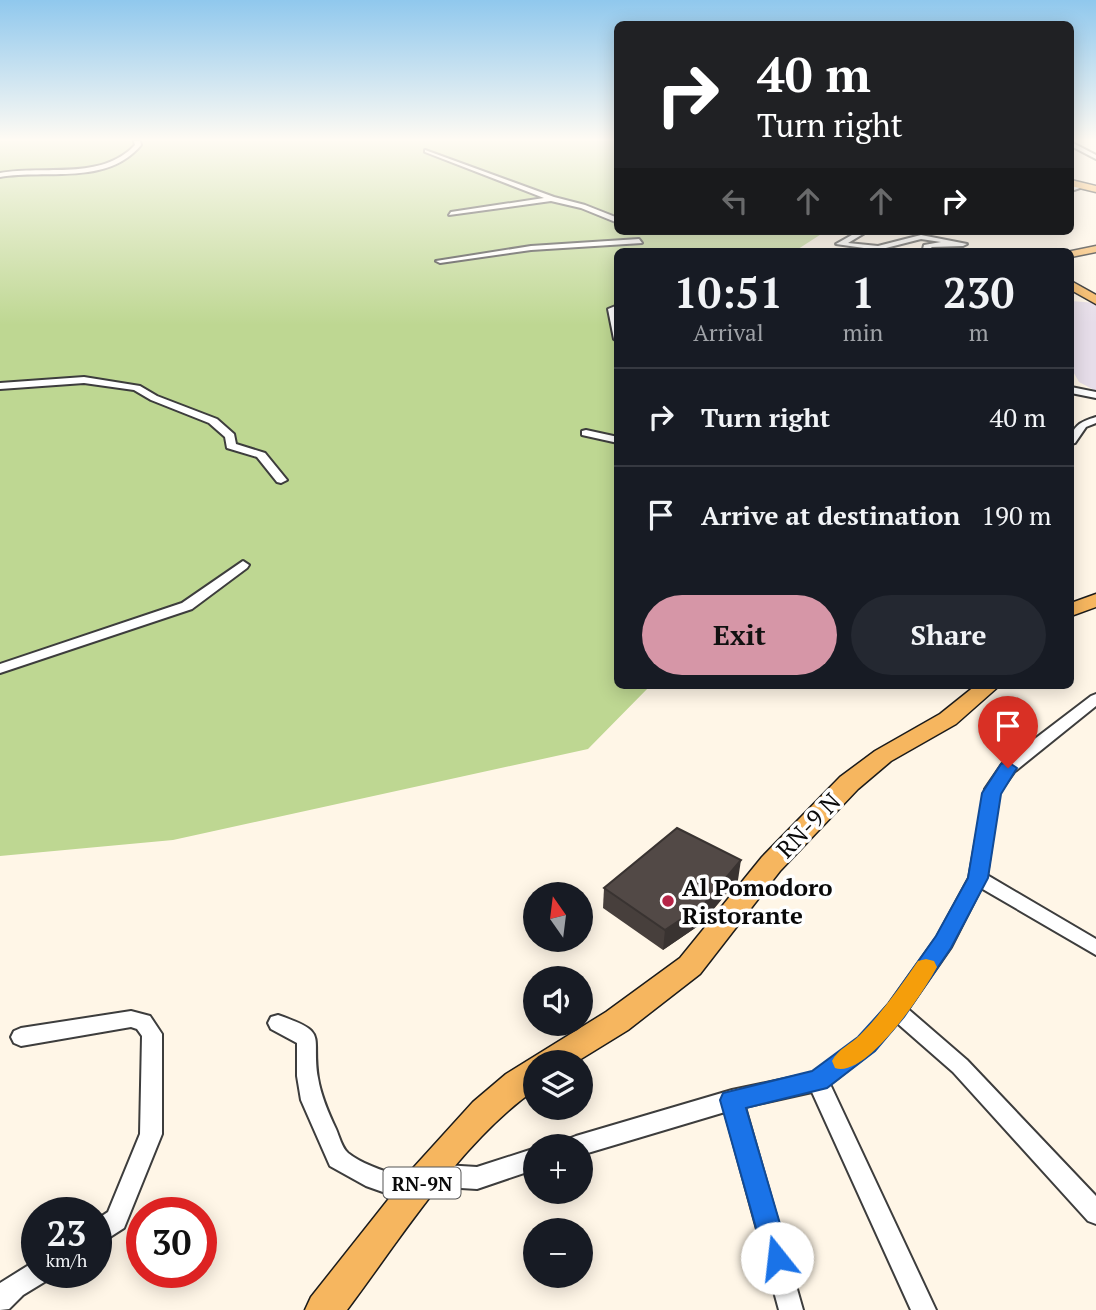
<!DOCTYPE html>
<html lang="en">
<head>
<meta charset="utf-8">
<style>
	body { margin:0; font-family:"PT Serif",serif; background:#242831; color:#f1f3f6; height:100vh; display:flex; flex-direction:column; font-size:26px; white-space:nowrap }
	* { box-sizing:border-box; margin:0 }
	p { font-size:23px; color:#9ea1a6 }
	.icon { flex:none; width:38px; height:38px; fill:none; stroke:currentColor; stroke-width:2; stroke-linecap:round; stroke-linejoin:round }
	.map { position:relative; flex:1; overflow:hidden }
	.drawer { position:absolute; left:614px; top:248px; width:460px; height:441px; display:flex; flex-direction:column; background:#171b24; border-radius:10px; box-shadow:0 4px 18px #0003 }
	.drawer>* { flex:none }
	.banner { position:absolute; left:614px; top:21px; width:460px; height:214px; border-radius:10px; box-shadow:0 4px 18px #0003; background:#202124; color:#fff; overflow:hidden }
	.needle { width:46px; rotate:346deg }
	.controls { position:absolute; left:523px; top:882px; display:grid; gap:14px }
	.controls a { display:grid; place-items:center; width:70px; height:70px; border-radius:50%; background:#171b24; box-shadow:0 4px 18px #0003; font-size:35px }
	.speed { position:absolute; left:21px; top:1197px; display:flex; gap:14px; font-size:35px; font-weight:700; text-align:center }
	.speed>* { display:grid; place-content:center; width:91px; height:91px; border-radius:50%; background:#171b24; box-shadow:0 4px 18px #0003; line-height:1 }
	.speed small { font-size:18px; font-weight:400 }
	.speed .limit { border:10px solid #d22; background:#fff; color:#111 }
	.pin { position:absolute; display:grid; place-items:center; width:60px; height:60px; color:#fff; margin:-72px -30px; border-radius:50% 50% 50% 0; rotate:-45deg; box-shadow:0 0 7px #0007 }
	.pin .icon { rotate:45deg }
	.me { position:absolute; width:77px; margin:-38px; rotate:344deg; stroke-linejoin:round; filter:drop-shadow(0 0 5px #0008) }
	.turn { display:flex; align-items:center; gap:24px; height:147px; padding:0 28px; font-size:32px }
	.turn .icon { width:91px; height:91px; stroke-width:2.5 }
	.turn b { display:block; font-size:49px; line-height:60px }
	.lanes { display:flex; align-items:center; height:66px; padding:0 28px; background:#0003; justify-content:center; gap:35px; direction:ltr }
	.lanes .off { opacity:.35 }
	.eta { display:flex; justify-content:space-evenly; align-items:center; height:119px; text-align:center }
	.eta b { font-size:42px; font-weight:600; line-height:49px }
	.primary-button { display:flex; gap:14px; margin-top:auto; padding:14px 28px }
	.primary-button a { flex:1; height:80px; border-radius:42px; background:#d696a7; color:#111; font-size:28px; font-weight:600; line-height:80px; text-align:center }
	.primary-button a+a { background:#242831; color:#f1f3f6 }
	ul { padding:0; list-style:none }
	li { display:flex; align-items:center; gap:21px; height:98px; padding:0 28px; border-top:2px solid #363941 }
	li div { flex:1 }
	li b { display:block; font-size:26px }
	li em { font-style:normal }
	.map>svg:first-child { display:block }
	.industrial { fill:#e6dde9 }
	.forest { fill:#bed792 }
	.lines { fill:none; stroke-linecap:round; stroke-linejoin:round }
	.minor-casing { stroke:#3d3d3d; stroke-width:4 }
	.primary-casing { stroke:#1b1b1b; stroke-width:3 }
	.minor { fill:#fff; fill-rule:evenodd }
	.primary { fill:#f6b65f; fill-rule:evenodd }
	.wall { fill:#473f3c }
	.shaded-wall { fill:#393331 }
	.building { fill:#524946; stroke:#393331; stroke-width:2 }
	.route { fill:#1a73e8; stroke:#114b97; stroke-width:2 }
	.slow { fill:#f59e0b }
	.poi-dot { fill:#b62547; stroke:#fff; stroke-width:2.5 }
	.labels { text-anchor:middle; dominant-baseline:central; stroke-width:7; stroke-linejoin:round; paint-order:stroke }
	.shield { fill:#fff; stroke:#545454; stroke-width:2 }
	.shield-label { font-size:19px; font-weight:bold; fill:#0a0a0a }
	.near-street-label { font-size:24px; fill:#0a0a0a; stroke:#fff }
	.near-poi-label { font-size:24px; font-weight:bold; fill:#0a0a0a; stroke:#fff; text-anchor:start }
</style>
</head>
<body>
<div class="map">
<svg width="1096" height="1310" viewBox="0 0 1096 1310">
	<rect width="100%" height="100%" fill="#fff6e7"/>
	<polygon class="industrial" points="1071,301 1096,303 1096,391 1079,382 1071,368"/>
	<polygon class="forest" points="0,141 618,141 618,231 826,231 795,251 798,252 618,252 618,686 650,686 588,749 173,840 0,856"/>
	<g class="lines">
		<g class="minor-casing">
			<g id="minor">
				<path d="M134,141H140L141,145C107,186 47,169 0,177V173C45,165 101,181 135,145Z"/>
				<polygon points="1071,142 1096,155 1096,159 1071,146"/>
				<polygon points="425,150 554,197 585,205 618,218 618,223 581,208 551,201 449,215 451,212 544,198 425,152"/>
				<polygon points="1081,184 1083,187 1071,191 1071,187"/>
				<polygon points="859,231 868,231 848,243 878,246 921,235 967,244 963,246 931,247 935,252 926,252 923,249 924,245 941,242 921,239 878,250 836,244"/>
				<polygon points="639,239 642,243 531,250 440,263 436,261 531,246"/>
				<polygon points="618,305 618,342 614,339 608,309"/>
				<polygon points="84,377 140,386 157,396 217,419 234,434 236,444 265,453 287,480 281,483 277,482 257,457 227,448 225,437 209,423 151,400 134,390 84,383 0,389 0,383"/>
				<polygon points="1071,387 1096,392 1096,398 1071,393"/>
				<path d="M1096,417V423L1086,427L1075,443L1071,444C1071,426 1080,422 1096,417Z"/>
				<polygon points="586,430 618,437 618,443 582,435 582,431"/>
				<polygon points="243,561 249,565 247,568 192,609 0,673 0,664 182,603"/>
				<polygon points="1096,694 1096,706 1014,772 999,793 987,875 1096,939 1096,955 981,888 951,947 908,1009 967,1060 1096,1196 1096,1224 1088,1221 953,1072 897,1023 874,1050 830,1084 936,1310 911,1310 812,1092 745,1107 803,1310 779,1310 725,1112 581,1155 581,1146 565,1146 568,1139 576,1136 732,1090 813,1073 860,1038 889,1004 937,937 969,878 985,789 1002,764 1091,696"/>
				<polygon points="131,1011 150,1016 162,1034 162,1134 124,1228 96,1246 96,1220 108,1212 140,1134 142,1036 137,1029 131,1027 21,1046 14,1043 11,1037 14,1031 21,1028"/>
				<path d="M278,1015C330,1033 311,1034 318,1078C321,1096 328,1112 336,1129C339,1136 342,1148 348,1153C367,1168 399,1175 422,1184L425,1192L422,1200L414,1203L366,1186L330,1166L301,1100L297,1076V1043L271,1029L268,1023L271,1017Z"/>
				<polygon points="536,1148 536,1169 477,1189 428,1186 420,1183 417,1175 420,1167 428,1164 477,1167"/>
				<polygon points="37,1260 37,1272 49,1272 46,1281 23,1295 9,1309 0,1310 0,1283"/>
			</g>
		</g>
		<g class="primary-casing">
			<g id="primary">
				<polygon points="1071,180 1096,186 1096,192 1071,186"/>
				<polygon points="1096,246 1096,252 1071,257 1071,252 1067,252"/>
				<polygon points="1071,281 1096,295 1096,304 1071,290"/>
				<polygon points="1096,594 1096,607 1071,616 1071,603"/>
				<path d="M975,686H999L956,724L891,761L858,789L780,871L700,974L628,1030L576,1062H536V1089C462,1140 401,1238 347,1310H305L311,1297L414,1167L473,1102L506,1074L606,1012L680,958L762,857L840,777L875,751L940,714Z"/>
			</g>
		</g>
		<use href="#minor" class="minor"/>
		<use href="#primary" class="primary"/>
	</g>
	<polygon class="wall" points="738,880 701,924 663,950 603,908 604,888"/>
	<polygon class="shaded-wall" points="741,860 738,880 701,924 663,950 665,930"/>
	<polygon class="building" points="677,828 741,860 704,904 665,930 604,888"/>
	<linearGradient id="sky" x2="0" y2="1"><stop stop-color="#90c8ed"/><stop offset="0.43" stop-color="#fffbf4"/><stop offset="1" stop-color="#fffbf4" stop-opacity="0"/></linearGradient>
	<rect width="1096" height="325" fill="url(#sky)"/>
	<polygon class="route" points="1008,762 1017,768 1001,794 988,878 951,948 904,1017 875,1051 827,1088 746,1108 790,1258 786,1267 777,1271 767,1267 720,1100 723,1093 812,1071 858,1037 888,1004 936,936 968,878 982,793 1001,764"/>
	<path class="slow" d="M926,959L934,961L937,967C924,992 866,1079 835,1068L832,1061C838,1049 851,1044 860,1035C882,1013 900,987 918,961Z"/>
	<circle class="poi-dot" cx="668" cy="901" r="7"/>
	<g class="labels">
		<rect class="shield" x="383.5" y="1167.5" width="77" height="31" rx="5"/>
		<g class="shield-label">
			<text x="422" y="1183">RN-9N</text>
		</g>
		<g class="near-street-label">
			<text transform="translate(808 825) rotate(-46)">RN-9 N</text>
		</g>
		<g class="near-poi-label">
			<text x="682" y="887">Al Pomodoro<tspan x="682" dy="28">Ristorante</tspan></text>
		</g>
	</g>
</svg>
<div class="controls">
<a><svg class="needle" viewBox="-14 -14 28 28"><path d="M0-13l5 13h-10z" fill="#e53935"/><path d="M0 13l5-13h-10z" fill="#9ea1a6"/></svg></a>
<a><svg class="icon" aria-label="sound" viewBox="0 0 24 24"><path d="M4 9h4l5-4v14l-5-4H4zM17 9q2 3 0 6"/></svg></a>
<a><svg class="icon" aria-label="layers" viewBox="0 0 24 24"><path d="M12 4l9 5-9 5-9-5zM3 14l9 5 9-5"/></svg></a>
<a>+</a>
<a>−</a>
</div>
<div class="speed"><div>23<small>km/h</small></div><div class="limit">30</div></div>
<div class="pin" style="left:1008px;top:768px;background:#d93025"><svg class="icon" aria-label="arrive" viewBox="0 0 24 24"><path d="M6 21V4h12l-3 4 3 4H6"/></svg></div>
<svg class="me" style="left:777px;top:1258px" viewBox="-20 -20 40 40"><circle r="19" fill="#fff"/><path d="M0-13L10 11 0 6-10 11z" fill="#1a73e8"/></svg>
<div class="banner">
<div class="turn"><svg class="icon" aria-label="right" viewBox="0 0 24 24"><path d="M7 20v-9h11M14 6l5 5-5 5"/></svg><div><b>40 m</b>Turn right</div></div>
<div class="lanes"><svg class="icon off" aria-label="left" viewBox="0 0 24 24"><path d="M17 20v-9H6M10 6l-5 5 5 5"/></svg><svg class="icon off" aria-label="ahead" viewBox="0 0 24 24"><path d="M12 20V5M6 11l6-6 6 6"/></svg><svg class="icon off" aria-label="ahead" viewBox="0 0 24 24"><path d="M12 20V5M6 11l6-6 6 6"/></svg><svg class="icon" aria-label="right" viewBox="0 0 24 24"><path d="M7 20v-9h11M14 6l5 5-5 5"/></svg></div>
</div>
<section class="drawer">
<div class="eta">
<div><b>10:51</b><p>Arrival</p></div>
<div><b>1</b><p>min</p></div>
<div><b>230</b><p>m</p></div>
</div>
<ul>
<li><svg class="icon" aria-label="right" viewBox="0 0 24 24"><path d="M7 20v-9h11M14 6l5 5-5 5"/></svg><div><b>Turn right</b></div><em>40 m</em></li>
<li><svg class="icon" aria-label="arrive" viewBox="0 0 24 24"><path d="M6 21V4h12l-3 4 3 4H6"/></svg><div><b>Arrive at destination</b></div><em>190 m</em></li>
</ul>
<div class="primary-button"><a>Exit</a><a>Share</a></div>
</section>
</div>
</body>
</html>
